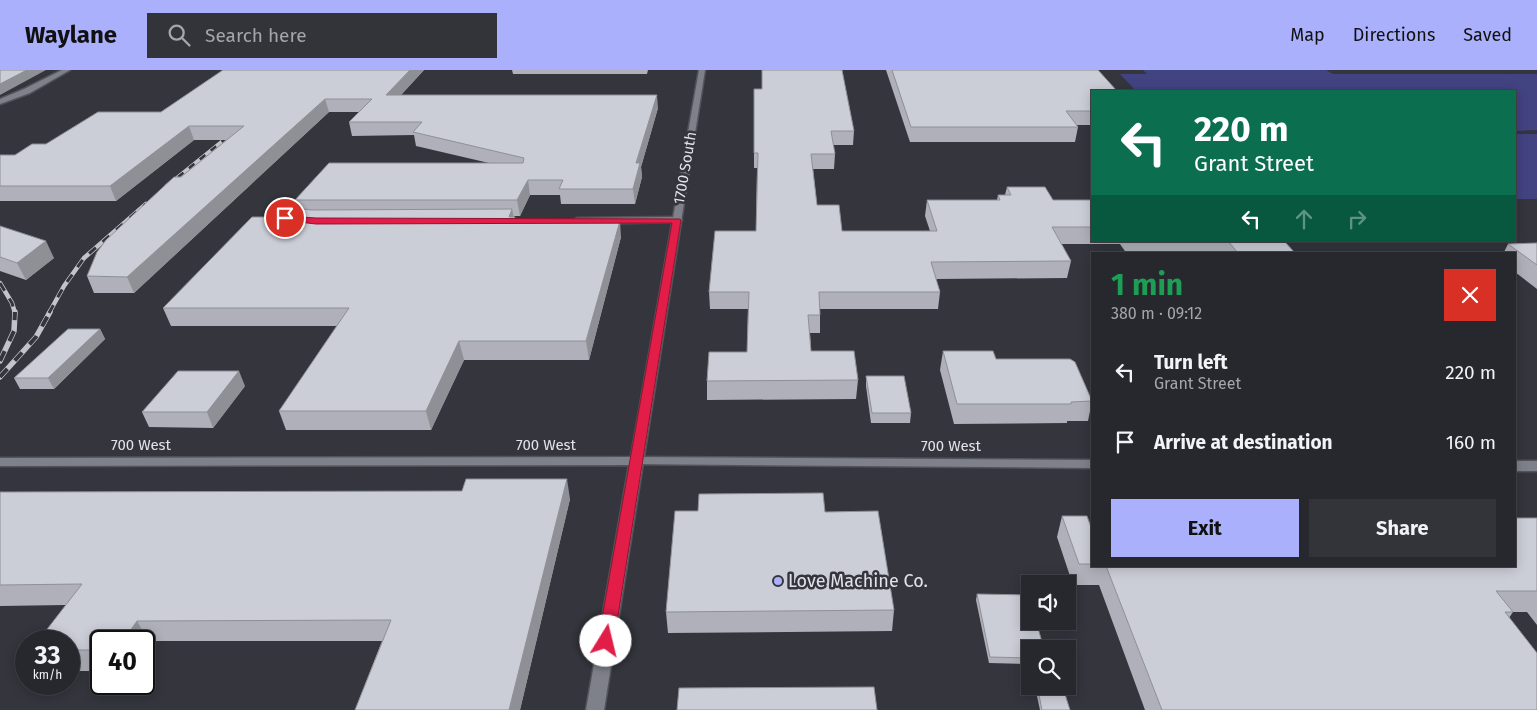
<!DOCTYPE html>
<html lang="en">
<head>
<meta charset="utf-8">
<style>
	body { margin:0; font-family:"Fira Sans",sans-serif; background:#33343a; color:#f1f3f6; height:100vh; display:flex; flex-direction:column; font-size:19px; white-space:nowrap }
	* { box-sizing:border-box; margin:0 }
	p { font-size:16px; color:#a4a6aa }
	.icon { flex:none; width:28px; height:28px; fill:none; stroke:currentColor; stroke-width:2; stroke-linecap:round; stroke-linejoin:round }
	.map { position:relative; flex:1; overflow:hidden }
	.panel { position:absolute; left:1091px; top:182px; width:425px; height:315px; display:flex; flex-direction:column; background:#27282e; border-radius:0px; box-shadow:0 2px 12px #0003,0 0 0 1px #43444a }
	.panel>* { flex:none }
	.top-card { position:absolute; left:1091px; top:20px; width:425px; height:152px; border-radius:0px; box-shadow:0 2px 12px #0003,0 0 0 1px #43444a; background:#0b6e4f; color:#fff; overflow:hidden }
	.tools { position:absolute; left:1021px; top:505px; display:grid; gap:10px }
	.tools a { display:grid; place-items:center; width:55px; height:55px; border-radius:0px; background:#27282e; box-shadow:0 2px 12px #0003,0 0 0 1px #43444a; font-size:25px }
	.speed { position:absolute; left:15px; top:560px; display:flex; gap:10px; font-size:25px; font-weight:700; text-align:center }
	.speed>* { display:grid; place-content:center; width:65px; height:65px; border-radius:50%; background:#27282e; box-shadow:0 2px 12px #0003,0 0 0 1px #43444a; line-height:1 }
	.speed small { font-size:12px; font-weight:400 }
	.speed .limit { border:2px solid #111; border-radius:8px; background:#fff; color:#111 }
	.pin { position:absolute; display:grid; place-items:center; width:42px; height:42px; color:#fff; margin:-21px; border:2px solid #fff; border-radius:50%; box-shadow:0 1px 5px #0007 }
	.me { position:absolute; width:55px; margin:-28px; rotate:9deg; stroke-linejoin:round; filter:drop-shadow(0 0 4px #0008) }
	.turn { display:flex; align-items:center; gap:18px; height:105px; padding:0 20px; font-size:22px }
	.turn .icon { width:65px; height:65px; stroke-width:2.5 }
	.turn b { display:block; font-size:35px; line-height:42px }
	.lanes { display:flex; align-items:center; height:48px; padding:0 20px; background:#0003; justify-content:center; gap:25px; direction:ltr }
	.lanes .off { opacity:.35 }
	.round { display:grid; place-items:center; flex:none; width:52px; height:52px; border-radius:0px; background:#33343a }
	.summary { display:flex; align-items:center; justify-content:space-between; height:85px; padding:0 20px }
	h1 { font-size:30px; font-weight:700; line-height:38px; color:#1e9e55 }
	.button { display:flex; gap:10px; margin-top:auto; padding:10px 20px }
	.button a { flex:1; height:58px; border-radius:0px; background:#aab0fb; color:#111; font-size:20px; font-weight:700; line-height:58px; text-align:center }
	.button a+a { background:#33343a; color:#f1f3f6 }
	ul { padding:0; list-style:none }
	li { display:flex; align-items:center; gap:15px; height:70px; padding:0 20px }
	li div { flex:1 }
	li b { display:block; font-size:19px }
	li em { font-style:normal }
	header { display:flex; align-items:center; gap:30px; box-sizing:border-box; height:70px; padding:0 25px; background:#aab0fb; color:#111 }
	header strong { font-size:24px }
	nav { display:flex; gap:28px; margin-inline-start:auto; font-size:18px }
	.search { width:350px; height:45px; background:#33343a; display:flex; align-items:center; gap:12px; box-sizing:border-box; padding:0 18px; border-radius:0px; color:#a4a6aa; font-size:19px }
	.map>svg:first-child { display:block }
	.green { fill:#424381 }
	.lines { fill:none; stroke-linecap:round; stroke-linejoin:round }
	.minor-casing { stroke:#53535b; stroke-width:3 }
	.tertiary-casing { stroke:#53535b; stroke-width:3 }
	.minor { fill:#7e808a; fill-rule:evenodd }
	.tertiary { fill:#7e808a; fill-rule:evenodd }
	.rail-far2-casing { stroke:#c3c4ca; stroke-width:4 }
	.rail-far1-casing { stroke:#c3c4ca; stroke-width:4.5 }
	.rail-casing { stroke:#c3c4ca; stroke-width:5.5 }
	.rail-far2 { stroke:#34353d; stroke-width:2.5; stroke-dasharray:7; stroke-linecap:butt }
	.rail-far1 { stroke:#34353d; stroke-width:3; stroke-dasharray:9; stroke-linecap:butt }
	.rail { stroke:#34353d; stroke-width:4; stroke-dasharray:11; stroke-linecap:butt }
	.wall { fill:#afb0b9 }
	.shaded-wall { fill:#8e9096 }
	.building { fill:#cbcdd7; stroke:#8e9096 }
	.route { fill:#e11d48; stroke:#92132f }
	.poi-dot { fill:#aab0fb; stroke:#34353d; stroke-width:2 }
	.labels { text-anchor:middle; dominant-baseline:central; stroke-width:5; stroke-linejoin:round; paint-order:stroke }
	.street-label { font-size:15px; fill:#e2e2e8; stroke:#34353d }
	.near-poi-label { font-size:18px; fill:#e2e2e8; stroke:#34353d; text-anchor:start }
</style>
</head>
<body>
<header>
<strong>Waylane</strong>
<div class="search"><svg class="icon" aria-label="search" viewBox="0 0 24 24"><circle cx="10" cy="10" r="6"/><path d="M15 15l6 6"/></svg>Search here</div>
<nav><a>Map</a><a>Directions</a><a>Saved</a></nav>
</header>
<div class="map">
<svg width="1537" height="640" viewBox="0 0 1537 640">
	<rect width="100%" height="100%" fill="#34353d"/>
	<g class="green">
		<polygon points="1143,0 1326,0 1333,4 1537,4 1537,60 1515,61 1515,21 1136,21 1120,4 1147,4"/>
		<rect x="1515" y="64" width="22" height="65"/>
	</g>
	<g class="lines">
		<g class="minor-casing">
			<g id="minor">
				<polygon points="62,0 70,0 30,23 0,34 0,29 24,19"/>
				<polygon points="677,147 682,150 680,152 577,154 572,151 577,148"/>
				<polygon points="635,387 1092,390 1092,398 630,394 628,391 630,388"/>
				<rect x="1515" y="391" width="22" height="10"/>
			</g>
		</g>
		<g class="tertiary-casing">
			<polygon id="tertiary" points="699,0 705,0 604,640 586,640 629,395 0,396 0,388 631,387"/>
		</g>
		<use href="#minor" class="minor"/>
		<use href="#tertiary" class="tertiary"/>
		<g class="rail-far2-casing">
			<polyline id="rail-far2" points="178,107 235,61"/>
		</g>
		<g class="rail-far1-casing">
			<g id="rail-far1">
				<polyline points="167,116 180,106"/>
				<polyline points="0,213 12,233 15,243"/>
				<polyline points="49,243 64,216 84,188 146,134"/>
			</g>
		</g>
		<g class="rail-casing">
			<g id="rail">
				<polyline points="0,291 14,261 15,242"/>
				<polyline points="0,307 36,267 50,242"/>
			</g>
		</g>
		<use href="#rail-far2" class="rail-far2"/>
		<use href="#rail-far1" class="rail-far1"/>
		<use href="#rail" class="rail"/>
	</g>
	<g class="wall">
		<polygon points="223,0 424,0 401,25 658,38 641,97 642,107 635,134 561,134 560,125 530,125 520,146 514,146 516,151 621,167 589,290 464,290 431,360 286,360 279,341 337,256 171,256 163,238 278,147 298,138 295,130 489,93 416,76 414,65 352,66 349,52 359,42 329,42 134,223 94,223 87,206 181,107 227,70 194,70 116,131 0,131 0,85 15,85 46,74 161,42"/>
		<polygon points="470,0 648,0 647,4 513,4 512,0"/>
		<polygon points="886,0 1098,0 1092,21 1092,55 1076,55 1078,57 1075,72 910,72"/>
		<polygon points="754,19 762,19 854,61 853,75 833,75 835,84 834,99 813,99 817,135 842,161 930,161 925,146 927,130 997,130 998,125 1005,125 1007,117 1053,130 1092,130 1092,171 1284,171 1295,183 1295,184 1127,184 1120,174 1061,174 1071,191 1067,208 936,209 940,222 938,239 820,239 820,263 810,263 811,281 858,310 856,329 707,330 707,311 747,282 748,239 710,239 709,222 756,161 757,98 754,98"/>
		<polygon points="0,156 54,188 26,210 0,201"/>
		<polygon points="1537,173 1537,219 1515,202 1515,184 1503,184 1508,174"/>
		<polygon points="100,259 105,269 54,319 20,319 14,308"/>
		<polygon points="943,281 996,289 1092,331 1088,351 1067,351 1067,353 954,354 940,300"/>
		<polygon points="866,306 911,343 910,353 871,353 866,316"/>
		<polygon points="245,316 213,358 149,357 142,342"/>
		<polygon points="0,422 570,429 520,640 355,640 382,571 101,571 101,601 69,601 69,571 66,535 0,536"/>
		<polygon points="825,442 894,540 892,561 668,563 666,542"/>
		<polygon points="1062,446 1092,460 1092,496 1515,496 1537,448 1537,555 1527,542 1513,542 1509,548 1537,640 1145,640 1099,515 1073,515 1057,467"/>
		<polygon points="977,524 1030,579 1030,594 989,593 976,530"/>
		<polygon points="1038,620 1070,640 1040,640 1037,626"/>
	</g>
	<g class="shaded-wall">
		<polygon points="27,0 46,0 0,25 0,14"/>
		<polygon points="410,0 424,0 389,38 386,25"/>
		<polygon points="657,25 658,38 641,97 642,107 635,134 633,119 636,93"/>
		<polygon points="325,29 329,42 134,223 127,207"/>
		<polygon points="189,56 194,70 116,131 110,116"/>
		<polygon points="528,110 530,125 520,146 517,130"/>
		<polygon points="512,139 514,149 515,147 518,163 509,147"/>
		<polygon points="620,151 621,167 589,290 586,271"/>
		<polygon points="46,171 54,188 26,210 17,193"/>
		<polygon points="100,259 105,269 54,319 48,308"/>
		<polygon points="459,271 464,290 431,360 426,341"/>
		<polygon points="239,301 245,316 213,358 207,342"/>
		<polygon points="567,409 570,429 520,640 509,640"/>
		<polygon points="137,551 149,572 144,580 144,571 123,571"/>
	</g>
	<g class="building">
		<polygon points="0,0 27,0 0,14"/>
		<polygon points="223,0 410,0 386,25 657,25 636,93 640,93 633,119 559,119 563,110 528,110 517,130 295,130 329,93 523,93 524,88 413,62 422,52 349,52 372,29 325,29 127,207 87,206 97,182 106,170 174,107 181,107 244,56 189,56 110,116 0,116 0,85 15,85 32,74 46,74 98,42 161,42"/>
		<polygon points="762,0 842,0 854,61 831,61 835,84 811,84 817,135 839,135 842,161 937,161 927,130 1000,130 998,125 1011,125 1007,117 1045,117 1053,130 1092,130 1092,157 1052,157 1071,191 931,192 940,222 819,222 820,245 808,245 811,281 854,281 858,310 707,311 709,282 747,282 749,222 709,222 715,161 756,161 758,83 754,83 754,19 762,19"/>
		<polygon points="892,0 1098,0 1117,21 1092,21 1092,41 1066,41 1078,57 911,57"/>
		<polygon points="287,137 311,140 512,139 509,147 515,147 513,151 620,151 586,271 459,271 426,341 279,341 349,238 163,238 252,147 278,147"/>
		<polygon points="0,156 46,171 17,193 0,187"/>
		<polygon points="1133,171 1228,171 1134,172"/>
		<polygon points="1228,171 1284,171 1295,183 1238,183"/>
		<polygon points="1537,173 1537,195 1508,174"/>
		<polygon points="68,259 100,259 48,308 14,308"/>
		<polygon points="943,281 993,281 996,289 1070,289 1075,292 1092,331 1071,332 1071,334 957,334"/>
		<polygon points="178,301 239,301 207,342 142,342"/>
		<polygon points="866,306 904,306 911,343 872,343"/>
		<polygon points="466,409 567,409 509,640 355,640 391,550 137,551 123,571 101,571 101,580 69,580 69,571 38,571 82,514 0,515 0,422 462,421"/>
		<polygon points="823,423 825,442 878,441 894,540 666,542 675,441 698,441 699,424"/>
		<polygon points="1062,446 1087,446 1092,460 1092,494 1079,494"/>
		<polygon points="1515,448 1537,448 1537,521 1496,521 1513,542 1505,542 1537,583 1537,640 1162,640 1106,496 1515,496"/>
		<polygon points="977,524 1029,525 1030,529 1030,551 1036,551 1044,579 1030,579 1030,588 990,587"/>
		<polygon points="874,617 877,640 677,640 679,618"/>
		<polygon points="1038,620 1064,621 1070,640 1042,640"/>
	</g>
	<polygon class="route" points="285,146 316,148 680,149 681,150 614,571 612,575 606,577 601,575 598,571 672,153 316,154 282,150 282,147"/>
	<circle class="poi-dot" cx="778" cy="511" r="5"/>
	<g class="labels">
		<g class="street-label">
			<text transform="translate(685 98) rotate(-80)">1700 South</text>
			<text x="141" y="375">700 West</text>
			<text x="546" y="375">700 West</text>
			<text x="951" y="376">700 West</text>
		</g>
		<g class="near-poi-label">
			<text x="788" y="511">Love Machine Co.</text>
		</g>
	</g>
</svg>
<div class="tools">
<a><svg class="icon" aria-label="sound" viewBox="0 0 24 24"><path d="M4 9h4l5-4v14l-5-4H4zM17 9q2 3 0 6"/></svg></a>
<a><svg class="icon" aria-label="search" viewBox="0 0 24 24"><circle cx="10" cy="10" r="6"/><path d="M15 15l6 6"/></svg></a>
</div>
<div class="speed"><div>33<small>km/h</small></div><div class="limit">40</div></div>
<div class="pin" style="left:285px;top:148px;background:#d93025"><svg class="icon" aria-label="arrive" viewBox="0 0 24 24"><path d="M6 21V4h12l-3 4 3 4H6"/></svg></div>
<svg class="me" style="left:606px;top:571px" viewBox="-20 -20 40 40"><circle r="19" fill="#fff"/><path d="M0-13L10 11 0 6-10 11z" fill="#e11d48"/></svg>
<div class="top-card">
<div class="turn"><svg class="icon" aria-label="left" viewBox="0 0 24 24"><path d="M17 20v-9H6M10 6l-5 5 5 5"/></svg><div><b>220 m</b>Grant Street</div></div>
<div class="lanes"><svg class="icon" aria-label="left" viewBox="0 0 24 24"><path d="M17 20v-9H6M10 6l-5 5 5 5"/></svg><svg class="icon off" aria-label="ahead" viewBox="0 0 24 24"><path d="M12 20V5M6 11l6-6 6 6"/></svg><svg class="icon off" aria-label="right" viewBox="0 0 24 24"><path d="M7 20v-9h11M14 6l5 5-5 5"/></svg></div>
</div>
<section class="panel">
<div class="summary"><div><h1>1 min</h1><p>380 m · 09:12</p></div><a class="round" style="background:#d93025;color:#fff"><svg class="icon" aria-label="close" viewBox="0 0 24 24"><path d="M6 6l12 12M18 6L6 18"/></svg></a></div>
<ul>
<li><svg class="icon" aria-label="left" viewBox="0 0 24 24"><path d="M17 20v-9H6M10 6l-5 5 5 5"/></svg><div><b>Turn left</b><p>Grant Street</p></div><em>220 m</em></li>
<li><svg class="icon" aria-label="arrive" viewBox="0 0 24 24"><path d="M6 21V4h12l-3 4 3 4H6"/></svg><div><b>Arrive at destination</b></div><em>160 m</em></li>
</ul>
<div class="button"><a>Exit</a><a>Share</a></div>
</section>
</div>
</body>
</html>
